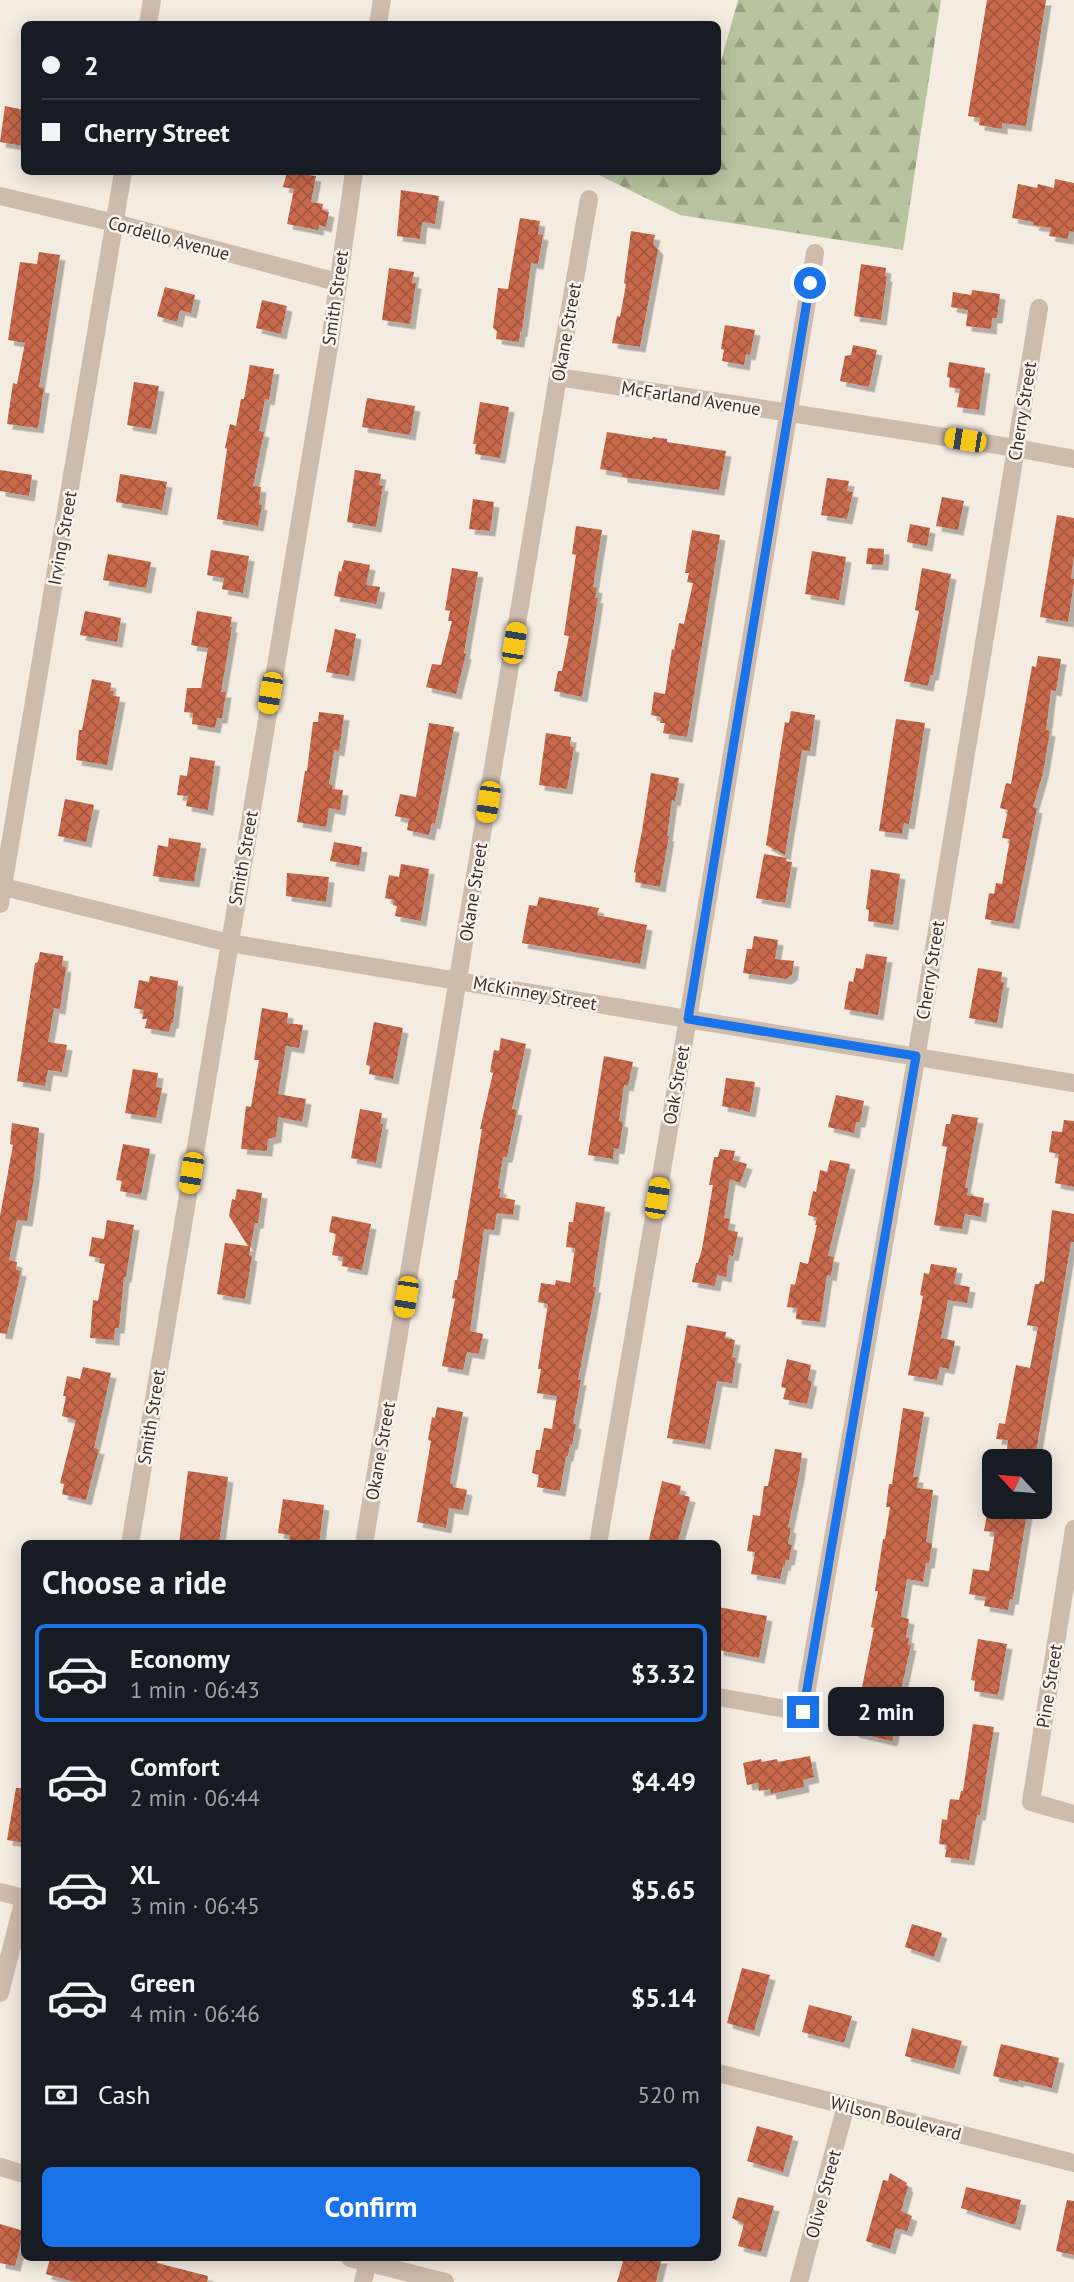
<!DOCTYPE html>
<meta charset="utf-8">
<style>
:root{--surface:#171b24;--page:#242831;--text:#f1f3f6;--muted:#9ea1a6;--line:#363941;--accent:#1a73e8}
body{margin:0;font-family:"PT Sans",sans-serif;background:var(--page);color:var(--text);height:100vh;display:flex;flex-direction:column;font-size:26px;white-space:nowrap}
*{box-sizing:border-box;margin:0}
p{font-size:23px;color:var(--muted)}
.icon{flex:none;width:38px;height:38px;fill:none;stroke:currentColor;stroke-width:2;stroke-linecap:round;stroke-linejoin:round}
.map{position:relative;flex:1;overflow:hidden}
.sheet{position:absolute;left:21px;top:1540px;width:700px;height:721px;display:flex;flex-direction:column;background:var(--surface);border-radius:10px;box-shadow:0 4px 18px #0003}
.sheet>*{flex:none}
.hud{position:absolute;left:21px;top:21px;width:700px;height:154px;border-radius:10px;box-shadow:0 4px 18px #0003;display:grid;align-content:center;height:154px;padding:0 21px;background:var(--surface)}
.needle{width:46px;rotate:296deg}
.controls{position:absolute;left:982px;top:1449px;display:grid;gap:14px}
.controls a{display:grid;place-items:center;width:70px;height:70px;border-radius:10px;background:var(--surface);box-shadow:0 4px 18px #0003;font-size:35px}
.end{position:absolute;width:32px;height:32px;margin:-16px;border:9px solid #1a73e8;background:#fff;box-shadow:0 0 0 4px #fff}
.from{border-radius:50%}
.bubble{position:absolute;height:49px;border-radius:10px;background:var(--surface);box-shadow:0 4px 18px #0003;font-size:23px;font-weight:700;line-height:49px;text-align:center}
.car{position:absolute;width:21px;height:42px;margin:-21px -10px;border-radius:9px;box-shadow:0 0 5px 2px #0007;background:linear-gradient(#f5c518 24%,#345 0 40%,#f5c518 0 76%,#345 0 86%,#f5c518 0)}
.hud b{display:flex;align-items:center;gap:24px;height:66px;font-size:26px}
.hud b+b{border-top:2px solid var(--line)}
.hud i{width:18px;height:18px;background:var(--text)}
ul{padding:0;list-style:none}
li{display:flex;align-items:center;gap:21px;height:98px;margin:0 14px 10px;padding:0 7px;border:4px solid transparent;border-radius:10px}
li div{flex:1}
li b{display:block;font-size:26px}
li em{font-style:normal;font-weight:700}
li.active{border-color:var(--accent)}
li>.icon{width:63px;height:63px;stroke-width:1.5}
h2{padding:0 21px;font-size:32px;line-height:84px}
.pay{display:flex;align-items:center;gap:18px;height:77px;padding:0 21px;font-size:26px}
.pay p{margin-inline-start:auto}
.action{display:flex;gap:14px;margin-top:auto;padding:14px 21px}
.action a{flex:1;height:80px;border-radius:10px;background:var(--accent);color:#fff;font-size:28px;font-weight:700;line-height:80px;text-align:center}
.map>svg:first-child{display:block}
.forest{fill:url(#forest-firs)}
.building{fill:url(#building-cross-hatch);filter:url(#shadow)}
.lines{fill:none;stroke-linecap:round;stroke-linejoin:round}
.minor{stroke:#cdbbac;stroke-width:18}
.route{stroke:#1a73e8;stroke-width:9}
.labels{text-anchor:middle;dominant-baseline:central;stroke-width:5;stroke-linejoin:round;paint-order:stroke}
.street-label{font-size:18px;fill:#3b302b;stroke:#fbf5ee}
</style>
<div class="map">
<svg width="1074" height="2282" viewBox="0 0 1074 2282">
<defs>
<pattern id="forest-firs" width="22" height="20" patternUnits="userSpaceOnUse" patternTransform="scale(1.75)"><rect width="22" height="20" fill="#b8c4a0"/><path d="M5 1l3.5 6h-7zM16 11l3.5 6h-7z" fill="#97a083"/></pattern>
<pattern id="building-cross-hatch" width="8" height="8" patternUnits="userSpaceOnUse" patternTransform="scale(1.75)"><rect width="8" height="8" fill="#c8694b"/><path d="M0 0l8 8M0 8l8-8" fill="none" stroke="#a4573f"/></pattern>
<filter id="shadow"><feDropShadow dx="5.5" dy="5.5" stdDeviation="0" flood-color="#0004"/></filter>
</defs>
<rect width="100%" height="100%" fill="#f4ebe1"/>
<path class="forest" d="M738,0H941L903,250L680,215L597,174L604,172H718V72Z"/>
<path class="building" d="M987,0H1046L1026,126L1002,123V129L979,125L980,118L968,116Z
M5,106L24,110V146L0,142Z
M287,172L316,176L311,202L323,204L322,210L329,212L326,227L319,225L318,230L287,224L294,189L283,187Z
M1055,179L1074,183V232L1069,231L1068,239L1049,236L1051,228L1033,225L1034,222L1012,218L1018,184L1037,188L1038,184L1054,188Z
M401,190L439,196L435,224L422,222L420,239L397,236Z
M520,218L540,221L538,234L543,235L538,264L531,263L522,331L520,332L519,342L496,339L497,331L493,328L498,288L508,289Z
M631,231L655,235L653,243L658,250L640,347L612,343L617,316L620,317L626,284L624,283Z
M39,252L60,255L39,387L44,388L38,428L7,424L13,383L17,384L25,343L8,340L20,262L37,264Z
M861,264L886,268L885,276L887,277L881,320L854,316Z
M389,268L414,272L412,283H416L410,324L382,320Z
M165,287L195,295L191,313L180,310L177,322L157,316Z
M972,290L1000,294L997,318H992L991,329L966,326L968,310L951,307L953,292L971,295Z
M262,300L287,306L281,334L256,328Z
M725,325L755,330L750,355L746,354L744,365L722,361L724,350L721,349Z
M853,345L877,350L869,387L840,381L845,356L851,355Z
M949,362L985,368L979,410L957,407L960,389L949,387L950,378L947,377Z
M250,365L274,369L269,400L265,399L259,431L264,432L253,486L261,487L259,504L262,505L258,526L217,519L227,449L225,448L230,424L236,426L241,399H244Z
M134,382L159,386L151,429L127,425Z
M367,398L415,406L410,435L362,427Z
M480,402L509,407L500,458L475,454L476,444H473Z
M607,432L652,439L653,437L667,439V442L726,451L719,490L622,477V473L600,469Z
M0,470L32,475L29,496L0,491Z
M355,470L381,474L379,485L383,486L376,527L347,522Z
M120,474L167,482L162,510L116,502Z
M827,478L849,481L847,491L853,492L847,519L821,515Z
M942,497L964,501L958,530L936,526Z
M473,499L494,502L490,531L469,529Z
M1057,515L1074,518V555L1071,578L1074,579V582L1068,622L1040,617Z
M910,524L930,528L927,546L907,542Z
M576,526L602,530L593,587L597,588L595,598H598L582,697L554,691L558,671H562L569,636L564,635L576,555L572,554Z
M692,530L720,535L687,737L663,733L665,723H660L661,717L651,715L654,692L665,694L672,649L674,650L679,623L684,624L693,583L687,582L689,573H685Z
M868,548L884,549L883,565L866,564Z
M211,550L249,556L243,593L222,589L224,578L207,575Z
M812,551L846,557L839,600L805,594Z
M108,554L151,562L146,588L103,580Z
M344,560L370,565L366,585L380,587L376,604L334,596L339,571L341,572Z
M452,568L478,572L464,653L466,654L456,694L426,687L432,664L441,665L452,621H448L450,611L445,610Z
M922,568L951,574L933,675H930L928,686L904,681L919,611L915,610Z
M85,611L121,618L117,642L80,635Z
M197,611L232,617L230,627H232L221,692H226L222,718H217L215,728L192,724L193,713L184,712L187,688H201L208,648L191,645Z
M335,629L356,634L349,676L326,672Z
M1038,656L1061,659L1056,691L1051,690L1046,730L1050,731L1043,773L1033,807L1037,808L1014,924L985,919L989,893L994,894L996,883L1002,884L1010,839L1002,838L1008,810L1000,808L1006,783L1011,784L1032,666L1036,667Z
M92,679L111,683L110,691H114L113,696L120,697L107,765L76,760L79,730H82Z
M791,711L815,715L810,751L802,750L785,855L766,845L785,722L789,723Z
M319,712L344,715L339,751L334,750L329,784L333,785L332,789L343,790L340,810L329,808L326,827L297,822L305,771H307L313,722H318Z
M896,719L925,723L909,824L904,823L902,834L879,831Z
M429,723L454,727L435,824L432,823L429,835L407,830L409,819L395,816L400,794L416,797Z
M546,733L571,737L570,746L574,747L567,789L539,785Z
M190,757L215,761L208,810L186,806L188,796L177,795L180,775L187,776Z
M651,773L679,778L675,801L672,800L667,836H669L660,887L635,882L636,873L634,872L642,831Z
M65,799L94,805L86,842L58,836Z
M169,838L201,843L194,882L153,876L158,845L168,847Z
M334,842L362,847L359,866L330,861Z
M764,854L787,858L786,861L792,862L785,903L756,898Z
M401,864L429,869L421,921L395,916L397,906L393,905L394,900L385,898L389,875L399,877Z
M871,869L900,874L893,925L868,921L869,910L866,909Z
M287,873L329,877L326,902L286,896Z
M539,897L599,908L597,915L647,925L640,964L522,943L529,905L537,906Z
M754,936L778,940L775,959L794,961L792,975L786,979L743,973L747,949H752Z
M40,952L63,956L62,966L66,967L60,1009L54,1008L48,1042L67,1045L62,1072L48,1070L45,1086L17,1081L35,963L38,962Z
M866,954L887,957L878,1015L844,1009L849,981L853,982L856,968L863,969Z
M978,968L1002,972L1001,982H1004L997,1023L969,1018Z
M150,976L178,981L173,1023H171L169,1032L145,1028L147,1019H142L144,1010L134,1008L139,980L149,982Z
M262,1008L288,1013L287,1023L303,1025L299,1048L286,1046L278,1094L306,1099L302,1122L278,1117L276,1137L268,1139L267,1151L241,1149L246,1106L251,1107L259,1060H254Z
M374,1022L403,1028L393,1079L369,1074L370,1066L366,1065Z
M501,1038L526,1044L512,1109L517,1110L507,1157H503L498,1188L501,1189L499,1197L515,1200L513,1215L497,1213L494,1230L484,1229L470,1331L483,1334L479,1354L467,1352L463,1370L442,1366L455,1299L452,1298L455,1280H457L482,1129H480L493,1073L490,1072L494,1050L499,1051Z
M604,1056L633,1062L628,1086L624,1085L619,1121L623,1122L619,1149L614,1148L613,1159L588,1155Z
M133,1069L158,1073L156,1087L162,1088L156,1118L125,1113Z
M726,1078L755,1082L750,1112L722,1106Z
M836,1095L864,1101L860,1122H856L854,1133L828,1127Z
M360,1109L382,1113L380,1124H383L376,1163L351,1158Z
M952,1114L978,1118L965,1188H968L967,1195L984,1198L981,1217L965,1214L962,1229L934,1225L947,1147L942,1146L946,1124H950Z
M1064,1120L1074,1121V1187L1055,1183L1059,1154L1049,1152L1052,1131L1062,1132Z
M12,1123L39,1128L34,1177L27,1221L17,1220L9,1260L17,1262L16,1270L21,1271L7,1334L0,1333V1216L13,1145L10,1144Z
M123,1144L150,1149L141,1195L120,1191L122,1181L116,1180Z
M720,1149L735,1151L733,1160L747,1164L740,1183L730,1179L724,1218L730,1219L728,1230L738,1232L733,1256L729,1255L726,1277L717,1275L715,1286L692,1282L696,1263H698L702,1249L713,1185H709L714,1157H718Z
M830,1160L850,1164L828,1256L834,1257L831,1276L827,1275L820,1322L796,1319L797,1308L787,1307L791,1284L795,1285L800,1262L808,1264L817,1225H815L817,1218L808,1215L813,1191L816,1192L820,1170L827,1172Z
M237,1189L262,1193L258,1223H255L249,1255L252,1256L245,1299L217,1294L225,1243L248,1246L229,1216L232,1199L235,1200Z
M576,1202L605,1207L593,1287H596L578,1380H581L573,1423L576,1424L572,1445L570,1444L568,1456H566L560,1491L537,1487L539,1475L532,1473L536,1450H540L544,1428L552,1429L557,1396L537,1393L541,1369H538L548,1304L538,1302L541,1283L555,1285L556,1280L570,1283L575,1248L566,1247L569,1222H573Z
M1052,1210L1074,1214V1242H1071L1036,1452H1033L1032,1461H1024L1006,1458L1008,1440L996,1439L999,1423L1005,1424L1016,1365L1030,1368L1038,1327L1027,1325L1035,1284H1039L1040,1281L1044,1282Z
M332,1216L371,1224L362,1270L342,1266L343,1257L332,1255L336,1234L329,1232Z
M107,1220L134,1225L126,1277H124L119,1328H115L114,1340L90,1338L93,1300L98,1301L105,1264L99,1263L100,1258L89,1256L92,1237L104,1239Z
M931,1264L957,1268L954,1284L970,1287L967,1303L948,1300L941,1338L955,1341L949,1369L940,1367L937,1380L908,1375L923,1296L920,1295L924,1273L929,1274Z
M687,1325L726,1332L725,1338L735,1340L732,1357L736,1358L732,1383L717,1381L705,1444L667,1438Z
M787,1359L811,1365L808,1380L812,1381L807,1404L783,1399L786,1388L781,1387Z
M83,1367L111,1373L94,1448L99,1449L86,1500L62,1494L64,1484L60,1483L76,1420L62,1416L66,1396H63L67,1376L80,1379Z
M437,1407L463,1412L450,1483L453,1484V1487L467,1490L463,1510L449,1508L446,1528L417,1522L431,1441L428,1440L432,1417L435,1418Z
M903,1408L924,1412L913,1477H918L917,1488L933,1490L926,1542L932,1543L929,1563H926L923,1582L907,1579L901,1617L909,1619L906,1637L909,1638L908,1645H911L901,1690H904L892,1741L853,1732L874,1628L871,1627L878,1591H875L883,1539H885L890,1507H886L889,1484H892Z
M775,1449L802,1453L799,1475L788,1527L791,1528L788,1544L792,1545L789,1560H786L785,1566L783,1565L780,1579L751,1574L755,1552L747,1551L753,1515L760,1516L764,1486H768Z
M188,1471L228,1477L219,1544H179Z
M662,1481L681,1486L679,1494L690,1497L677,1544H648Z
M283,1499L324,1505L319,1544H292L289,1542L290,1535L278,1533Z
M998,1507H1028L1013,1599H1010L1008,1610L984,1606L986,1597L969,1594L973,1569L989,1571L994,1538V1532L984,1531L987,1514L997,1515Z
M718,1607L767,1616L759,1658L718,1650Z
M978,1639L1007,1644L998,1695L974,1691L975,1681L971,1680Z
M973,1724L994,1727L980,1815H977L969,1860L945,1857L947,1845L939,1844L942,1819L947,1820L950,1799L959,1800L961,1791H963Z
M810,1756L814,1777L803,1780L804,1787L771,1794L770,1789L759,1791L758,1783L747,1785L743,1763L761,1759L762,1762L777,1759L778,1762Z
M16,1788H24V1843L7,1840Z
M912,1924L942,1933L934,1957L905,1947Z
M742,1968L770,1975L754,2031L727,2023Z
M809,2005L852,2016L844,2043L802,2032Z
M912,2028L962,2041L954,2069L905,2056Z
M1001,2044L1059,2058L1052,2088L1019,2080L1018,2082L993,2076Z
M757,2126L793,2136L783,2172L747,2161Z
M890,2173L907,2183L906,2185L908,2187L901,2211L912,2216L907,2231L896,2228L890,2249L866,2241L883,2180L888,2181Z
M966,2187L1021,2200L1015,2225L961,2208Z
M738,2197L774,2206L761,2252L738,2246L744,2224L732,2218Z
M1067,2200L1074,2201V2255L1056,2251Z
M0,2224L24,2231L15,2266L0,2263Z
M50,2258H158L157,2263L208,2276L207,2282H75L46,2274Z
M624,2258H662L656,2282H617Z"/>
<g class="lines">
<path class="minor" d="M148,24L152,0
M378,24L382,0
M0,196L115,223L337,282
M558,377L1016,448L1074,459
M0,886L229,943L1074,1083
M0,904L123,172
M1074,1529L1031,1802L1074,1814
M130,1544L330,341L354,172
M364,1544L558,377L589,199
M598,1544L691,1001L815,253
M718,1697L803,1712L913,1077L1039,308
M0,1892L24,1898
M0,1993L24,1899
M718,2073L1074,2163
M0,2167L24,2174
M350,2258L445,2282
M363,2282L369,2258
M799,2282L846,2105"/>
</g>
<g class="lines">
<path class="route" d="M803,1712L916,1056L688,1019L810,283"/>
</g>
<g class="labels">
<g class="street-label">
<text transform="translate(169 238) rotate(15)">Cordello Avenue</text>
<text transform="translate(335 298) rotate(-82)">Smith Street</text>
<text transform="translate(566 332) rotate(-80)">Okane Street</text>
<text transform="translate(691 398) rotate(9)">McFarland Avenue</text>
<text transform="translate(1022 411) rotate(-81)">Cherry Street</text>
<text transform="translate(62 538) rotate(-80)">Irving Street</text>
<text transform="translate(243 858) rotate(-80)">Smith Street</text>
<text transform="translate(473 892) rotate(-81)">Okane Street</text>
<text transform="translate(930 970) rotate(-81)">Cherry Street</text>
<text transform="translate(535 993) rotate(10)">McKinney Street</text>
<text transform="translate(676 1085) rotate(-80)">Oak Street</text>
<text transform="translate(151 1417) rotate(-81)">Smith Street</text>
<text transform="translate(380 1451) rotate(-80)">Okane Street</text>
<text transform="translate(1049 1686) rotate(-81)">Pine Street</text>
<text transform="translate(896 2118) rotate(14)">Wilson Boulevard</text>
<text transform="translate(823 2194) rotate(-75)">Olive Street</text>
</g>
</g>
</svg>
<div class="controls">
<a><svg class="needle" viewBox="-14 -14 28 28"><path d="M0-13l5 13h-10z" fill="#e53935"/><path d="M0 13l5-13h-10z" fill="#9ea1a6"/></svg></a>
</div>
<i class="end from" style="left:810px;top:283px"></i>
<i class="end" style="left:803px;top:1712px"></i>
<div class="bubble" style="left:828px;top:1687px;width:116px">2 min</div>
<i class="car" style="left:965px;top:440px;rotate:279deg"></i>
<i class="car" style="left:514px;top:643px;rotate:9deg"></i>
<i class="car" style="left:270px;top:693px;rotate:190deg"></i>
<i class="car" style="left:488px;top:802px;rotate:189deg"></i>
<i class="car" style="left:191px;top:1173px;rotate:189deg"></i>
<i class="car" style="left:657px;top:1198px;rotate:10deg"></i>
<i class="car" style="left:406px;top:1297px;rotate:189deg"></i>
<div class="hud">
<b><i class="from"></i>2</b>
<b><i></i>Cherry Street</b>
</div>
<section class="sheet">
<h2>Choose a ride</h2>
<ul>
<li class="active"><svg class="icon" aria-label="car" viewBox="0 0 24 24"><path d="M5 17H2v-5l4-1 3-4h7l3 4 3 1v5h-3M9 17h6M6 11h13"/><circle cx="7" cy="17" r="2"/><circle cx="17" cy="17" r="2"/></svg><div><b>Economy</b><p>1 min · 06:43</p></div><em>$3.32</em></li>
<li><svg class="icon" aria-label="car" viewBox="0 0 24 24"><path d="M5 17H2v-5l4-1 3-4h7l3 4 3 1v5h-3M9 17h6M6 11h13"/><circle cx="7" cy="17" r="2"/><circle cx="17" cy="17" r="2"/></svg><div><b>Comfort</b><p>2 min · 06:44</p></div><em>$4.49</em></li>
<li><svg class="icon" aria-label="car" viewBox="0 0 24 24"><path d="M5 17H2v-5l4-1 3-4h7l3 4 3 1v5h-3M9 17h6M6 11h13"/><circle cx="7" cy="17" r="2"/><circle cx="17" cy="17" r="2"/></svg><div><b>XL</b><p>3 min · 06:45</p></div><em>$5.65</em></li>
<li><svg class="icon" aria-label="car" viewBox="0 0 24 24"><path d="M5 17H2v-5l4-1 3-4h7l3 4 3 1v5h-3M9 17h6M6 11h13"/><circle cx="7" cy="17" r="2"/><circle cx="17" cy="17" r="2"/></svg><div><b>Green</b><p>4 min · 06:46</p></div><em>$5.14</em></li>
</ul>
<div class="pay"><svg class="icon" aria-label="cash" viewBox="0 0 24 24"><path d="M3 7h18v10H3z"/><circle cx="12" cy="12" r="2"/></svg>Cash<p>520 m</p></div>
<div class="action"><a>Confirm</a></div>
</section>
</div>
